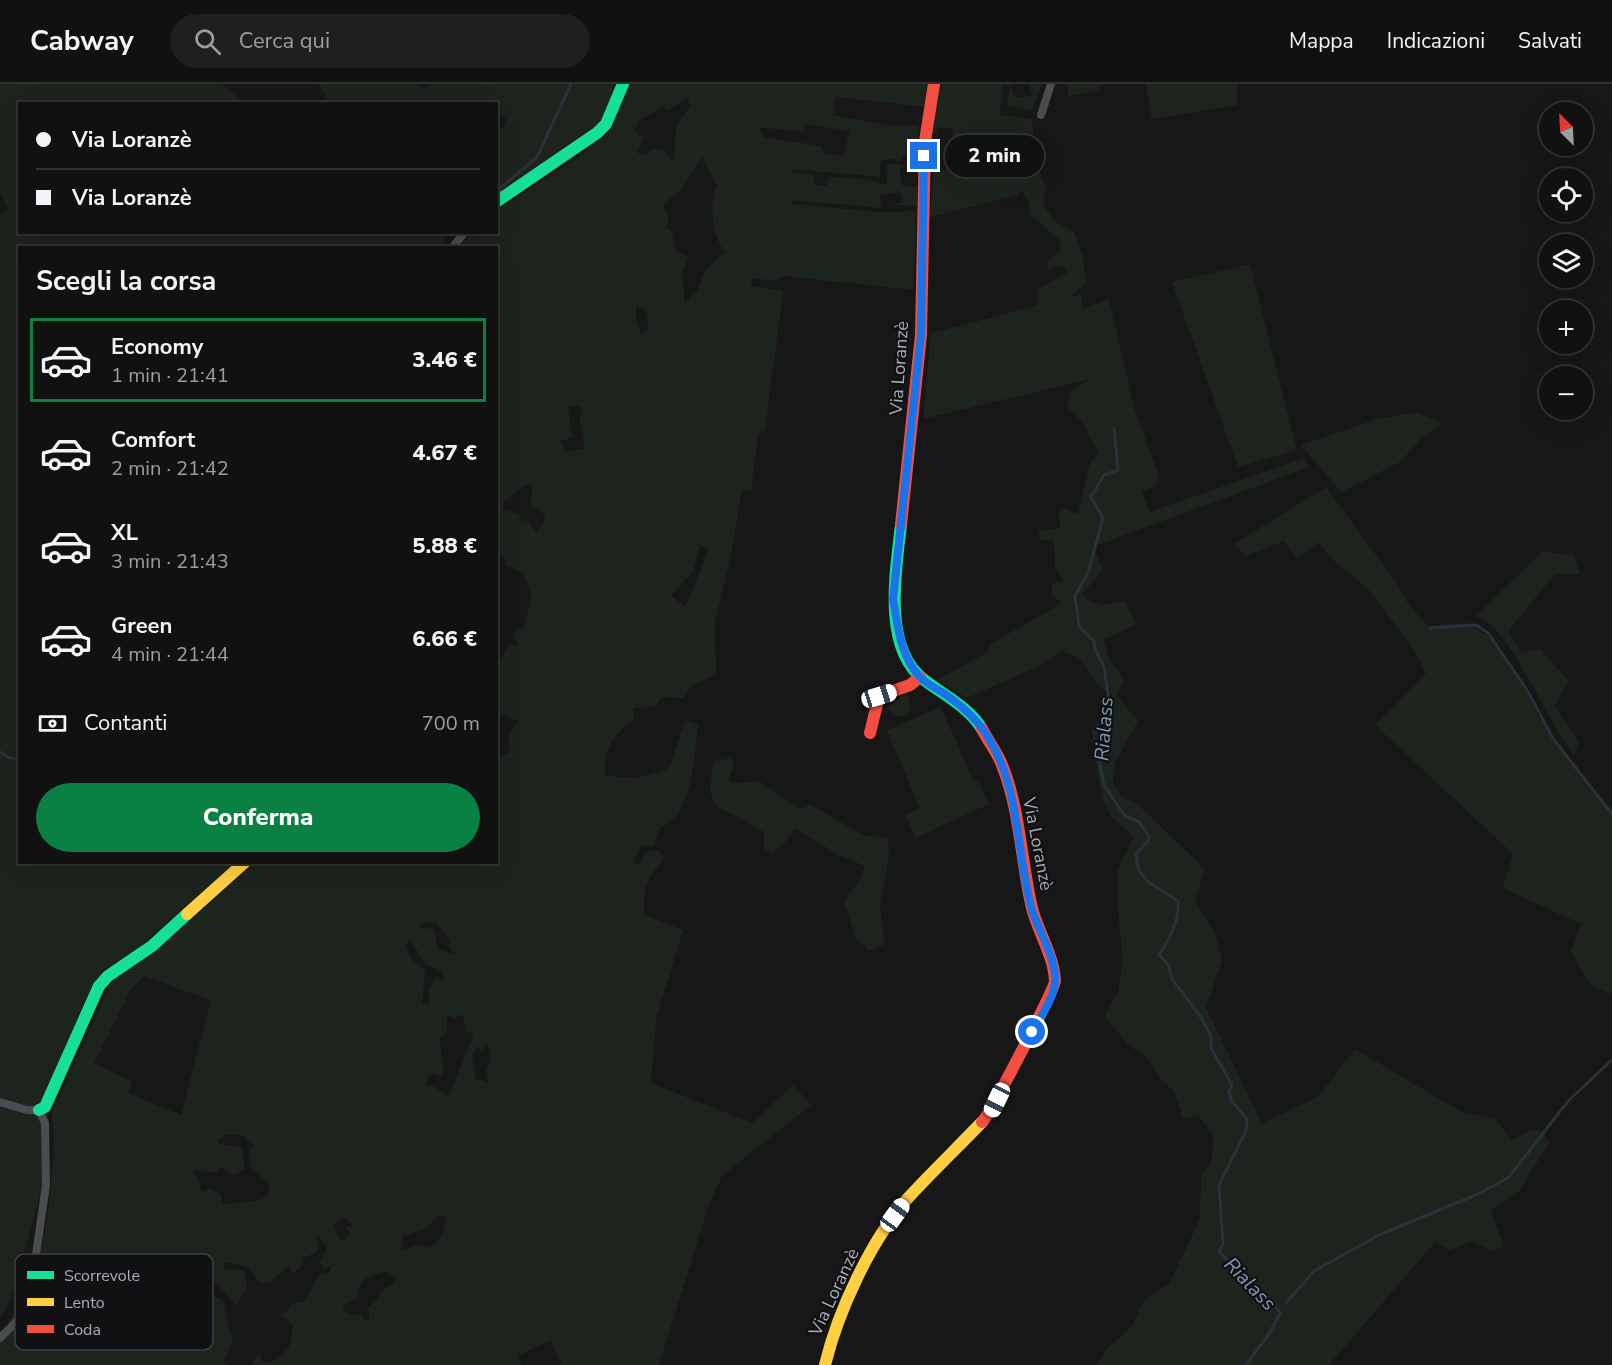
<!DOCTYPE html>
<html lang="it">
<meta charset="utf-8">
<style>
:root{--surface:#111;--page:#1e1f1f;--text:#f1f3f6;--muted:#9c9d9f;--line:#303131;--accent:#0b8043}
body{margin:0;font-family:"Nunito Sans",sans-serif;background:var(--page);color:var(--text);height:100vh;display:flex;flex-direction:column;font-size:22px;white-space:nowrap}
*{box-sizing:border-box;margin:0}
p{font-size:20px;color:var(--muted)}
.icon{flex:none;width:33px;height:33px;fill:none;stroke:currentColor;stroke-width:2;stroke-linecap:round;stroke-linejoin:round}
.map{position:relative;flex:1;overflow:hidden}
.drawer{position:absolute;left:18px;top:162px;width:480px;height:618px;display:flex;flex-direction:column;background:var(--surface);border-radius:0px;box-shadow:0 6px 24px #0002,0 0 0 2px var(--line)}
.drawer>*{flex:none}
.hud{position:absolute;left:18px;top:18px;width:480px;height:132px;border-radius:0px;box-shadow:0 6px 24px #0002,0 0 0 2px var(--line);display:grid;align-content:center;height:132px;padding:0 18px;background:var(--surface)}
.needle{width:39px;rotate:336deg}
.controls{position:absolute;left:1539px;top:18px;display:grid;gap:12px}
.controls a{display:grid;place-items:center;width:54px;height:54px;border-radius:50%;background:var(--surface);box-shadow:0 6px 24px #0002,0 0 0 2px var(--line);font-size:30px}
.end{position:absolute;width:27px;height:27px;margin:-14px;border:8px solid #1a73e8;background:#fff;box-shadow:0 0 0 3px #fff}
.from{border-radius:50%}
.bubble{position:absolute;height:42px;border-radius:21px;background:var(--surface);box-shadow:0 6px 24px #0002,0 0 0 2px var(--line);font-size:20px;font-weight:800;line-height:42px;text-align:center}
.car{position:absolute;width:18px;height:36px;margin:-18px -9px;border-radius:8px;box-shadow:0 0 4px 2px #0007;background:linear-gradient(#fff 24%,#345 0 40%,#fff 0 76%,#345 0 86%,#fff 0)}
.hud b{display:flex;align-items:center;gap:21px;height:57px;font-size:22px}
.hud b+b{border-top:2px solid var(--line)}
.hud i{width:15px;height:15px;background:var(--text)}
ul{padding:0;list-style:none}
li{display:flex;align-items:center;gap:18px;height:84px;margin:0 12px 9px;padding:0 6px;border:3px solid transparent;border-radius:0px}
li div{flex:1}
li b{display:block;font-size:22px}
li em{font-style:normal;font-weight:800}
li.active{border-color:var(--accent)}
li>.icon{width:54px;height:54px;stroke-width:1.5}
h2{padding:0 18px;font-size:27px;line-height:72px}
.pay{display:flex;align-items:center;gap:15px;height:66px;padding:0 18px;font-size:22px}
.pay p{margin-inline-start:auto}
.primary-button{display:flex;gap:12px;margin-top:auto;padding:12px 18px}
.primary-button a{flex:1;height:69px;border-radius:36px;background:var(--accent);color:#fff;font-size:24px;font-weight:800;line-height:69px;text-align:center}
header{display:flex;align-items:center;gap:36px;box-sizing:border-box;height:84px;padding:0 30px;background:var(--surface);border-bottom:2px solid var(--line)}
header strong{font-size:28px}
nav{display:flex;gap:33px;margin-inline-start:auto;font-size:21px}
.search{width:420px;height:54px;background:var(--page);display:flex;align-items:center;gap:15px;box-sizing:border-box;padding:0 21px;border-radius:33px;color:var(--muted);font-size:22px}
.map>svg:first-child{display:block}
.green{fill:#1d241e;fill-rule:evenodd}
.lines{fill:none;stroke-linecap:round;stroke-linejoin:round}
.stream{stroke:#2a3239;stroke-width:3}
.street{stroke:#4b4c50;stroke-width:8}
.fast{stroke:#16e098;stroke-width:12}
.slow{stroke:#ffcf43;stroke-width:12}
.jam{stroke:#f24e42;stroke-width:12}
.route{stroke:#1a73e8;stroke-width:8}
.labels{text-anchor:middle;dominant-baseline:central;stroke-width:4.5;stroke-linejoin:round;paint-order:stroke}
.street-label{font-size:18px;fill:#a8adb8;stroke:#111113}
.water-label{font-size:20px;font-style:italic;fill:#7f9bb3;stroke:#111113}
.key{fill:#111113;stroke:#3e4045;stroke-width:1.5}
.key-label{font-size:16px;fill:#a8adb8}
</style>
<header>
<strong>Cabway</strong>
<div class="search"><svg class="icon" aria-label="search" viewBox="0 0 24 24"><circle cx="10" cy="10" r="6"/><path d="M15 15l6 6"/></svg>Cerca qui</div>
<nav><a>Mappa</a><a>Indicazioni</a><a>Salvati</a></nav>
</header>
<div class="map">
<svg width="1612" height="1281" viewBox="0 0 1612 1281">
<rect width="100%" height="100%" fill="#171717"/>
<path class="green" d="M0,0H221L245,19L20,20V148H445L444,164H20V778L235,779L135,867L106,884L94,899L41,1018L42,1103L13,1209L0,1235V131L8,126L0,107Z
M318,0H417L425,5L430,0H618L606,31L588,51L497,116V40L503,44L506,36L500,25H497L496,20L330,19Z
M627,0H929L926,23L836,13L833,31L886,41H919L917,66L904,70L899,78L894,75L881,76L880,93L791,85L792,89L814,90V101L827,102L828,93L867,95L887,101V80L906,81L900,86L901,101L917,103V122L894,121L903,118L901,108L880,111L881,124L794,116L791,120L881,128L916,127L913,206L783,192L776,196L751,195V202L783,207L765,346L758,350L751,406H742L731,472L715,538L716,590L691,602L684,614L661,613L656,623L633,624L634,635C613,650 603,666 605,692L638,694L665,686L671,680L685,636L698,641C694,670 693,734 660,743L654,762L642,761L634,774L635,780L641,779C642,770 649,766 657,766L664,773C649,794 640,804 645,831L683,846L656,935L651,999L752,1039L793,1001L811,1021L722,1092L709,1120L659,1281H561L551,1256L518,1272L521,1281H252L258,1268L263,1278L269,1279C278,1276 289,1267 291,1257C293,1251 290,1248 294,1242L280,1230L286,1228L293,1219L303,1218L321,1189L330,1188L332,1181L324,1185L320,1179L327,1162L316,1151L319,1162L317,1168L302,1175L303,1181L292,1190L289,1181L271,1198L260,1199L249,1183L223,1178L225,1185L244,1186L247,1203L236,1221L214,1197L209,1201L198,1198L194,1199L204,1209L223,1216C227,1230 226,1241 233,1255L224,1277L229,1281H0V1256L39,1177L49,1120L54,1062L52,1028L112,897L142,877L253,779L496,778L497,676L510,668L508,654L518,637L502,630L497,638V605L501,598C491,586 503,571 510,560L518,562L514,552L516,547L523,545L532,514L524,490L506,481L504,473L497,466L496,164L460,163L472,149L496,148L497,126L584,70L611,37ZM688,14L690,23C686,28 681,34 678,39C672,52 679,64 672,78L665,67L653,64L645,71L637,69L645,53L638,51L635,45L639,36L664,23L666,27ZM805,40L850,47L843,72L825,70L821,62L763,53L758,43L803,48ZM702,73L717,101C709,121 711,150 725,168L704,187L698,206L685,220L682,190L688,173L676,167L673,149L666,144L669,137L663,120L681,106ZM636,222L646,225L649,244L641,250L636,237ZM568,322H582L580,337L585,364L566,368L560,357L572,354ZM532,400L531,422L545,431L544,438L536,448L528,437L519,436L520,430L503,425L504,418C515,411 518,401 532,400ZM700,461L709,465L685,523L671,511L692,489ZM420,839H437L450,856L449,861L454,870L437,865L435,845L421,844ZM410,855L426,881L442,887L445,894L442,897L435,893L428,909L430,919L422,920L425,886L411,875L406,862ZM143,892L211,916L181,1031L128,1009L133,998L94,979L130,907ZM462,930L466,948L474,949L449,1012L431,1001L426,1003L428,991L436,990L440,993L444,986L439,954L447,950V931L455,934ZM488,960L491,975L486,985L489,999L476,995L472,973L477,961L481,967ZM227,1050L243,1051L253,1062L248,1070L252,1085L269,1100L268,1112C255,1119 239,1118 223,1120L220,1109L210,1105L201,1108L200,1099L193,1087L217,1088L221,1083L233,1091L245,1085L242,1063L219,1060L218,1056ZM438,1132L445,1133C445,1147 441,1157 429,1164L421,1160L401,1167L403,1152L424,1146ZM345,1134L353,1143L345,1142L350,1149L345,1156H339L334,1141L338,1136ZM388,1187L391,1191L397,1193L394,1199L380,1208L379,1215L368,1223L370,1237L364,1236L362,1230C352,1233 347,1231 342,1222L358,1214C355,1195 373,1190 388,1187Z
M938,0H1003L1000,31L1032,35L1034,64L1017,61V76H1035L1046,104L1043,120L1054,137L1074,148L1083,172L1086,198L1071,213L1081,210L1083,225L1109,215L1134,323L1158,390L1156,402L1142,407L1150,428L1303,374L1309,383L1092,463L1103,484L1083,510L1087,516L1102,521L1125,517L1136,541L1104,555L1110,578L1119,586L1124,598L1116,611L1138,637L1115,679L1113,699L1123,714L1135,718L1205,785L1195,816L1216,852L1222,876L1206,924L1262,1039L1319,1012L1355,965L1460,1027L1495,1035L1512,1056L1532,1045L1543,1047L1549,1059L1519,1107L1491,1127L1504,1163L1492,1167L1472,1157L1450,1166L1435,1158L1329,1281H1097L1108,1264L1132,1242L1145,1214L1169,1200L1200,1135L1201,1092L1212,1077L1213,1051L1199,1032L1183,1035L1174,1007L1162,997L1147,973L1129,962L1105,932L1118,907L1123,878L1118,827V785L1134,753L1111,733L1102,714L1097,686L1092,647L1113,610C1093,605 1090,582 1076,573C1072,570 1066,569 1062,567L1042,581L967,614L937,596L988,568L990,560L1060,521L1061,517L1051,512L1053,499L1064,497L1055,482L1054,457L1040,456L1038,447L1060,444L1059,429L1063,424L1078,430L1089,382L1098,368L1081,336L1067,324L1071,307L1090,295L923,335L931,249L1037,222L1038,205L1067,189L1063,181L1048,185L1047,175L1061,168L1060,156C1048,149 1042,138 1030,131L1029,119L1022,106L1017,111L930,133L933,88L955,84L951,65L953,45L937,43V50L930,49Z
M1006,0H1011L1015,14L1032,12L1029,0H1042L1032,27L1007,22L1010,2Z
M1067,0H1100L1099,6L1069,12Z
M1146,0H1237V21L1152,35Z
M1250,180L1297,366L1238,383L1172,198Z
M1416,328L1442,339L1420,356L1400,378L1341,408L1301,361L1377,335Z
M1326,403L1398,501L1408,520L1428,542L1468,539L1489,553L1524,603L1539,633L1571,677L1612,726V909L1592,903L1571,868L1581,840L1503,804L1513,770L1375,641L1426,589L1413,564L1369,506L1333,476L1318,458L1297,475L1284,457L1246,472L1234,460Z
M1543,467L1574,472L1580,490H1555L1508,547L1522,568L1540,565L1569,597L1554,622L1579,658L1574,671C1548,640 1509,540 1476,532Z
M908,607L910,626L902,633L895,632L887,624Z
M941,623L974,698L978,697L989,720L916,754L905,731L920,724L887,647L883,648Z
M732,674L733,684L728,697L738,699L759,697L800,725L811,721L865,752L887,753L889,772L880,820L885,860L869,867L856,855L844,817L859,797L865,782L840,772L795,744L783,761L771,769L764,765V748C747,740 735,730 717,723L710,708L713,677Z"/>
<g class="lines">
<path class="stream" d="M496,108L537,73L571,0
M1114,344L1118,386L1104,391L1091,413L1103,434L1088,489L1075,512L1079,542L1094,557L1095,565L1104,583L1110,623L1107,646L1098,670L1104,701L1125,732L1139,738L1149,752L1148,757L1136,770L1138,785L1148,798L1178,817C1180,836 1169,855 1159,871L1168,880L1172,895L1200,932L1211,952V964L1232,1001L1229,1008L1231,1015
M1430,544L1476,541L1488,549L1527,606L1554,656L1612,730
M0,668L10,674L20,676
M1231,1016L1247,1035L1246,1047L1219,1101L1223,1160L1219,1168L1275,1221L1280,1229L1269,1250L1246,1281
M1286,1219L1314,1187L1381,1150L1476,1111L1508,1094L1569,1016L1612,976"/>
<path class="street" d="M1041,31L1051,0
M452,164L465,148
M0,1018L27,1026H39L45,1039L46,1101L32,1198L27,1219L20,1234L0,1254"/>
<path class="fast" d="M496,118L597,49L606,40L623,0
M901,441C896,485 882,563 923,595C942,610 969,623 982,645
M39,1026L45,1023L99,902L108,892L152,862L187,830"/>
<path class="slow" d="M187,830L245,778
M825,1281C838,1227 871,1156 908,1114C932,1088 958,1063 982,1038"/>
<path class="jam" d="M901,441L921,251L925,57L934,0
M982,645C988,657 997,668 1002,681C1020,725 1021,777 1032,824C1038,848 1054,872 1055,897C1055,905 990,1030 982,1038
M870,649L879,612L910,601L920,593"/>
</g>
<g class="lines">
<path class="route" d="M924,72L921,251L893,515C898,542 900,571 919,592C925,599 937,605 945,610C963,623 978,636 989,655C1021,706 1016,770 1032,826C1039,848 1057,875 1055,899C1053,916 1040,934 1032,948"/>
</g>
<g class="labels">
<g class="street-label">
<text transform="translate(899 284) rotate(-86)">Via Loranzè</text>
<text transform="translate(1038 760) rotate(79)">Via Loranzè</text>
<text transform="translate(834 1208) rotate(-65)">Via Loranzè</text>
</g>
<g class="water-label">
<text transform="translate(1104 645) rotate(-86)">Rialass</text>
<text transform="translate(1250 1200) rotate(46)">Rialass</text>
</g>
</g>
<rect x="15" y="1170" width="198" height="96" rx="9" class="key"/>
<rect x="27" y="1187" width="27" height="8" fill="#16e098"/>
<rect x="27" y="1214" width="27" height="8" fill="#ffcf43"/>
<rect x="27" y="1241" width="27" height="8" fill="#f24e42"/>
<g class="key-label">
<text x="64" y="1197">Scorrevole</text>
<text x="64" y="1224">Lento</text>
<text x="64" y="1251">Coda</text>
</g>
</svg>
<div class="controls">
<a><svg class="needle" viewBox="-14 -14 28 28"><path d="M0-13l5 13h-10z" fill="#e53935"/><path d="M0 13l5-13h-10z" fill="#9c9d9f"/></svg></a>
<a><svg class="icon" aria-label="locate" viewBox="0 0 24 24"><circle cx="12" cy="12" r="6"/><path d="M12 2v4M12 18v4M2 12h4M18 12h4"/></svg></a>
<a><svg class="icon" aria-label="layers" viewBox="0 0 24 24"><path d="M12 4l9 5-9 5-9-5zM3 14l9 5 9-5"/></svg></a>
<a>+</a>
<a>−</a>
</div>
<i class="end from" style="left:1032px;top:948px"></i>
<i class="end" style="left:924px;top:72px"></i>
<div class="bubble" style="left:945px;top:51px;width:99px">2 min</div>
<i class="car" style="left:879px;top:612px;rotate:73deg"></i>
<i class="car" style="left:997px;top:1016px;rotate:206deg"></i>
<i class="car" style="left:895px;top:1131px;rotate:36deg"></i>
<div class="hud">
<b><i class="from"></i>Via Loranzè</b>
<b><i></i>Via Loranzè</b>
</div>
<section class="drawer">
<h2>Scegli la corsa</h2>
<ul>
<li class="active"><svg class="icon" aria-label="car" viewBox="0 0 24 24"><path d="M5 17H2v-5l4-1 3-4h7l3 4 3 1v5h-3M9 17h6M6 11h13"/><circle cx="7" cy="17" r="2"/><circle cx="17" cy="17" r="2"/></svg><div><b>Economy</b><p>1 min · 21:41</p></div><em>3.46 €</em></li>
<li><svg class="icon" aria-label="car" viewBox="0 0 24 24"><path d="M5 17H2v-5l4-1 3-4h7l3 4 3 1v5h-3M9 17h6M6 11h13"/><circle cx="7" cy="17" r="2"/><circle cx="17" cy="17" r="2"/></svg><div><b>Comfort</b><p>2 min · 21:42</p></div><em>4.67 €</em></li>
<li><svg class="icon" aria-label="car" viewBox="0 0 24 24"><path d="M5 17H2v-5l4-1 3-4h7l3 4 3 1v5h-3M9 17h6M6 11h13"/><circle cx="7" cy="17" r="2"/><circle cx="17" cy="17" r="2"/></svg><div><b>XL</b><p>3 min · 21:43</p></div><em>5.88 €</em></li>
<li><svg class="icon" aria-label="car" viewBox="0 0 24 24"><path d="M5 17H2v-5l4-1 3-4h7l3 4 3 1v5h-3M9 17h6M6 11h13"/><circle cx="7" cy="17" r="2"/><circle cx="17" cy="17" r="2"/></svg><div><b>Green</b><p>4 min · 21:44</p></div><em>6.66 €</em></li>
</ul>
<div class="pay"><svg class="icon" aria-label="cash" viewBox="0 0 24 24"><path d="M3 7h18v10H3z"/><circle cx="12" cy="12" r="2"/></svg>Contanti<p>700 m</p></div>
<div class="primary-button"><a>Conferma</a></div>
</section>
</div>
